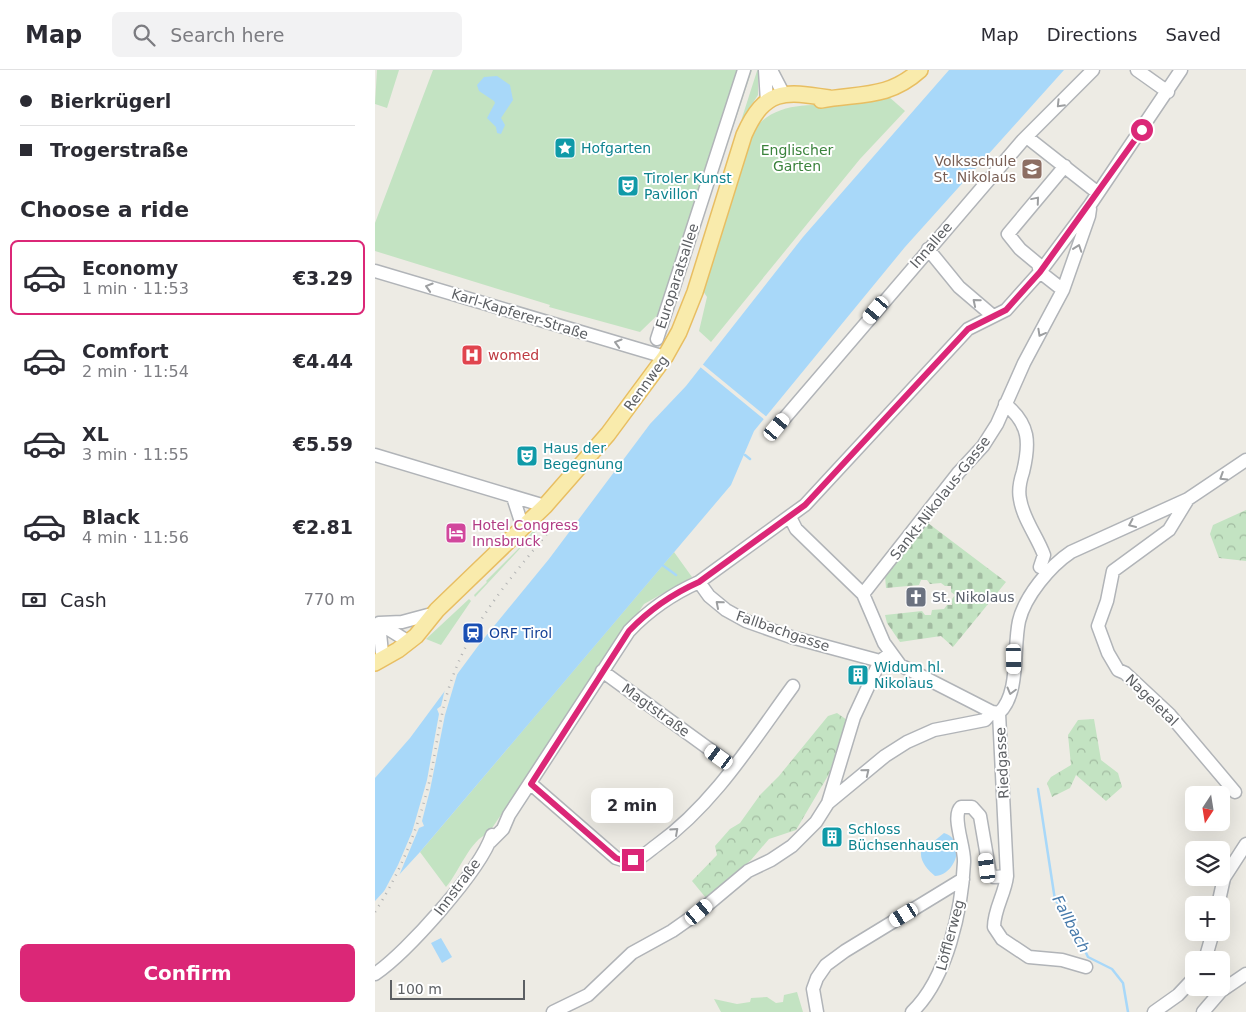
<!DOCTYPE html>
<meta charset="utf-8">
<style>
:root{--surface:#fff;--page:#f2f2f3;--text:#2b2b33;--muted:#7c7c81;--line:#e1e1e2;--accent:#db2777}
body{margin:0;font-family:"DejaVu Sans",sans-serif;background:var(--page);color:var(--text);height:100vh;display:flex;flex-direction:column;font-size:19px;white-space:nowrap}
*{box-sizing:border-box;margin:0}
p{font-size:16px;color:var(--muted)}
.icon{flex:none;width:28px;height:28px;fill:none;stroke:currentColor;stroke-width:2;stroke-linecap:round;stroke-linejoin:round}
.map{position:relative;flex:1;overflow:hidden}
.panel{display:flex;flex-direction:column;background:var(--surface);width:375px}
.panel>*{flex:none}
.top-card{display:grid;align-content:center;height:110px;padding:0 20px;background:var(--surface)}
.needle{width:32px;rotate:192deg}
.buttons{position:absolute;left:810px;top:716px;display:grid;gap:10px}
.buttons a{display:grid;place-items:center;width:45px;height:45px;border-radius:8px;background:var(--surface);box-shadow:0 5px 20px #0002;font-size:25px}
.scale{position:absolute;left:15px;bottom:12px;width:135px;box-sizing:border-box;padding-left:5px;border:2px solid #5c5f63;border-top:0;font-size:14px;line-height:18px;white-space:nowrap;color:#5c5f63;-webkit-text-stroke:4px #fff;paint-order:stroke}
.end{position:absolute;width:22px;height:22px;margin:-11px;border:6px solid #db2777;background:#fff;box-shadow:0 0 0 2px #fff}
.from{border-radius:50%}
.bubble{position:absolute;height:35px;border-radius:8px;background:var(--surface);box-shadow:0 5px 20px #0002;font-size:16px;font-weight:600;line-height:35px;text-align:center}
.car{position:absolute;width:15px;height:30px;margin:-15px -8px;border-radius:6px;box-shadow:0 0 4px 1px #0007;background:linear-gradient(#fff 24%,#345 0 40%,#fff 0 76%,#345 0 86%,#fff 0)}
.top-card b{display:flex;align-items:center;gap:18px;height:48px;font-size:19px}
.top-card b+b{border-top:1px solid var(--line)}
.top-card i{width:12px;height:12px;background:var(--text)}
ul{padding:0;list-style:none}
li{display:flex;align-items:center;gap:15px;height:75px;margin:0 10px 8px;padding:0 10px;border:2px solid transparent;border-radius:8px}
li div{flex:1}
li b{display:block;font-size:19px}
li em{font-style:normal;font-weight:600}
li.selected{border-color:var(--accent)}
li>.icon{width:45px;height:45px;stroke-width:1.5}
h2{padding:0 20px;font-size:22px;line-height:60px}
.pay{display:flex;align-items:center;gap:12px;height:55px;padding:0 20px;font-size:19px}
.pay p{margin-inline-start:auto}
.primary-button{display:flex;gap:10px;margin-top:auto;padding:10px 20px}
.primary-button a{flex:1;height:58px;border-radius:8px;background:var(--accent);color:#fff;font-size:20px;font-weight:600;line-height:58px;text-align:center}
header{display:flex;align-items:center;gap:30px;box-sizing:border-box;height:70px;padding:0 25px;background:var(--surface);border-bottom:1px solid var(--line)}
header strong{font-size:24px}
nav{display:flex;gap:28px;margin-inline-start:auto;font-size:18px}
.search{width:350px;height:45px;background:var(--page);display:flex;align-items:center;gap:12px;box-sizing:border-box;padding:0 18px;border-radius:8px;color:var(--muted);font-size:19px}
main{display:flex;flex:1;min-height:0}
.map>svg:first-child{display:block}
.green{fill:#c3e3c2}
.forest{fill:url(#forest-crowns)}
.cemetery{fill:url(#cemetery-stones)}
.water{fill:#a8d8f9}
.pier{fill:#edebe4}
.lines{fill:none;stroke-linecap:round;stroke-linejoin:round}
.stream{stroke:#a8d8f9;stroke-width:2.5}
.minor-casing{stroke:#b1b4b8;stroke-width:15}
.major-casing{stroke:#e8be62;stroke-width:18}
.minor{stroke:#fff;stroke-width:12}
.major{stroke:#f9ebac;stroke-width:15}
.rail{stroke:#b2b3b3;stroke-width:2.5;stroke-dasharray:1 6;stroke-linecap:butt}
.oneway{stroke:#9d9fa1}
.route{stroke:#db2777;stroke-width:6}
.labels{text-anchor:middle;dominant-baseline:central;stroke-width:4;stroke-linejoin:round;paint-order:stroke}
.culture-label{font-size:14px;fill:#0d838f;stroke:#fff;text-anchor:start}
.park-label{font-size:14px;fill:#3b833c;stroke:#fff}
.education-label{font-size:14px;fill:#785e54;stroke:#fff;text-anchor:end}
.street-label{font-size:14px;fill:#5c5f63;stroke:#fff}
.health-label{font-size:14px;fill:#be3a42;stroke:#fff;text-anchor:start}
.hotel-label{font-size:14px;fill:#b23c85;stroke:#fff;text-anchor:start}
.worship-label{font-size:14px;fill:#5b616d;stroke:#fff;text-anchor:start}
.transit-label{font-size:14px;fill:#164399;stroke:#fff;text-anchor:start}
.water-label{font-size:15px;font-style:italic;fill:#4679aa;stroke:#fff}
</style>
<header>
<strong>Map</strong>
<div class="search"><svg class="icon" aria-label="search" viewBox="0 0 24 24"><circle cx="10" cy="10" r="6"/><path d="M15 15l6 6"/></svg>Search here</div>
<nav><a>Map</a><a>Directions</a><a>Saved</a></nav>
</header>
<main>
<section class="panel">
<div class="top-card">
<b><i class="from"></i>Bierkrügerl</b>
<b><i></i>Trogerstraße</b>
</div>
<h2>Choose a ride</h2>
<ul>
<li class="selected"><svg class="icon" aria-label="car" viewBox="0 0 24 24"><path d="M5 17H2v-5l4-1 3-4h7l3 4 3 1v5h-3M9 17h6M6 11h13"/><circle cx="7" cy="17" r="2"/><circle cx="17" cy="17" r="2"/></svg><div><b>Economy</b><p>1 min · 11:53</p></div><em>€3.29</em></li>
<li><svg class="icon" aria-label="car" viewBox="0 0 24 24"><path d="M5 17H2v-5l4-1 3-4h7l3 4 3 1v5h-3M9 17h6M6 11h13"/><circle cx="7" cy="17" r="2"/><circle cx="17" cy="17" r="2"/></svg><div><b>Comfort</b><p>2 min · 11:54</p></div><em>€4.44</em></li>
<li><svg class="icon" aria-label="car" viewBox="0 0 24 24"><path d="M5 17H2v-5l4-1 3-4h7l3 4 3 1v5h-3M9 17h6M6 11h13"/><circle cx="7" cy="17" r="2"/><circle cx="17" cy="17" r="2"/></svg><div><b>XL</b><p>3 min · 11:55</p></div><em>€5.59</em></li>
<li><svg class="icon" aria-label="car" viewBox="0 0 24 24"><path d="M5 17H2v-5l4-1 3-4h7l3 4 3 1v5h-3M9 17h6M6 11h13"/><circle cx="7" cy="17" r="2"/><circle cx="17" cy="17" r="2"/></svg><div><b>Black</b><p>4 min · 11:56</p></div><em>€2.81</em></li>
</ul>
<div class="pay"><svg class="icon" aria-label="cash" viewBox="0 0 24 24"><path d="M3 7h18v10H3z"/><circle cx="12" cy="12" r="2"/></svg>Cash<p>770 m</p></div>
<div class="primary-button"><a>Confirm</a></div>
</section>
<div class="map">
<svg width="871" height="942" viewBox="0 0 871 942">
<defs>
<pattern id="forest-crowns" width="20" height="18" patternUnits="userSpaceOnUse" patternTransform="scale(1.25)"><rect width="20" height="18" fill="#c3e3c2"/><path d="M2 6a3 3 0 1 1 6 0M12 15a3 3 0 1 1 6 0" fill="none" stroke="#a2bba1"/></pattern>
<pattern id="cemetery-stones" width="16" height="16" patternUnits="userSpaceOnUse" patternTransform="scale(1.25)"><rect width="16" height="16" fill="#c3e3c2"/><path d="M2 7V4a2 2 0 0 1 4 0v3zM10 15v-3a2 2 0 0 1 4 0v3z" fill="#a2bba1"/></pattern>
</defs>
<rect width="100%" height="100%" fill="#edebe4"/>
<path class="green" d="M2,0H24L12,38L0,34Z
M58,0H377L302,226L265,262L174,237L175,235L0,181V153Z
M383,0V25L366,51L382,1Z
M513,26L530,41L485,89L336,272L324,261L332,227L328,221L380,58C404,30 438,36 471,34C485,33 499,30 513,26Z
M163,455L165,457L100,527L99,525L112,512L111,511L143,479Z
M299,482L317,507L269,534L113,764C96,768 83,804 71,817L45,782Z
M94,529L96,531L66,575L51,569Z
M422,922L428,942H346L339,929L362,934L375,932L376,928L392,927L401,933L408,932L409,925Z"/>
<path class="forest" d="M871,440V491L844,488L835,464L838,455Z
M462,643L472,650L454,704L421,760L394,769L376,790L331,828L317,811L342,785L340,776L355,759L365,753L385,725L404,706L453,646Z
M719,649L726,690L743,703L747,717L731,731L701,705L695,718L677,727L672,713L676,707L696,695L693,665L703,650Z"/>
<path class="cemetery" d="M549,450L631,512L578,577L566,566L525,572L512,553L510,545L547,541L550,545H556L557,540L569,539L572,535H577V529L580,525L576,522V516H570L566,513L555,514L552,510H546L544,515L511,518L510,506Z"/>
<path class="water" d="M574,0H689L530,177L379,361L356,415L45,782L0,831V708L35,668L106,572L174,489L275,354L311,316L428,167Z
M122,6L135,15L138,30L126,48L130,55L126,64L122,63L121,57L112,48L120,33L119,31L104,21L102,15L109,7Z
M569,763C592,770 581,805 560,806C553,800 545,792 546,782Z
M66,868L77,887L67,893L56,873Z"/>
<path class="pier" d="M326,293L393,348L391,351L324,296Z
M84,598L70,645L55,720L47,751L49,756L44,758L23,808L5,829L23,795L37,762L52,710L64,644L62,639L66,636L71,615Z"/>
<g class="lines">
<path class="stream" d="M370,385L375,389
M286,494L301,505
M663,719L680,830L694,847L713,887L737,899L748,913L753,942"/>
<g class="minor-casing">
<path id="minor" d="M390,0L392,32
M396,0L408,23
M762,0L793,22
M653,68L723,123
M553,179L584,217L618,246
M0,201L290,287
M688,220L665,202L663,194L645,179L633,164L690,96
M282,269L369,0
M630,334C655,354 655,373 648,402C645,411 643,420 645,429C648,449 662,466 669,485L665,497
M402,357L648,70L718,0
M0,385L170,436
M138,427L148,458
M813,429L794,460L738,501L732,531L723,556L733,583L743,600L750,603L795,645L860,722
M415,447L421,459L488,524L509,573L525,595L617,642L624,643
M324,512L334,526L351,540L371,551L416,567L505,591
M488,524L584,402L608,376L622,354L649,293L688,220L714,146L715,139
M4,553L27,552L53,545
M4,553L7,583
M5,554L34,572
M227,601L359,697
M156,714L241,788C247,790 253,792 260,790C267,788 275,780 282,775C339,734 377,672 418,616
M453,733L510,686L532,672L559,660L610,650L617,642
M115,772L128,759L134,745L254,561C275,539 297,524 324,512L430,435L593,259L631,240L665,202L715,135L806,0
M843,835L849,808L871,774
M830,890L838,862
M711,897L687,890L654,887L627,869L619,857C619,839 630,824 632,806L624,643C645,624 638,578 644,551C650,526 675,496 696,482L813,429L871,390
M0,904C32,882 105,801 117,765
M178,942L213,925L257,883L297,861L324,842L373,801L396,790L417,776L441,752L453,733L479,647L505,591L515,584
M442,942L438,919L442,908L451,895L470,881L588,809
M537,942C572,909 587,839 589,792C590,777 576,746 586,737H597L605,746L615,804L619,807L632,806
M779,942L803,925L819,908
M828,942L846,921L871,904"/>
</g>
<g class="major-casing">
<path id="major" d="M446,30C484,23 513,29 545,0
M0,593L23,580L41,566L62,540L170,436L233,364L290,287L304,262L320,222L369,65C390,18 409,21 454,28"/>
</g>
<use href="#minor" class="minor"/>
<use href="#major" class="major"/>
<path class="rail" d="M0,842C25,803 43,759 54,713C62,677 65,640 78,606C99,548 141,502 179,455"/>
</g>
<defs><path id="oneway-chevron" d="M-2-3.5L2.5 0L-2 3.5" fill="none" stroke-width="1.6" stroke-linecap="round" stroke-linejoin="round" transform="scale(1.25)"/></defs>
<g class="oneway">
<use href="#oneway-chevron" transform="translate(685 34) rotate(134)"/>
<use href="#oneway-chevron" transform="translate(661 130) rotate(-50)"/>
<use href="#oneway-chevron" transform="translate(703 178) rotate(-71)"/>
<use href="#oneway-chevron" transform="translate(54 217) rotate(-163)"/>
<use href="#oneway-chevron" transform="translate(601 232) rotate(-140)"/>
<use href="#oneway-chevron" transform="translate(666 263) rotate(119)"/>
<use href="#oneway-chevron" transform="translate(243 273) rotate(-164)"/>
<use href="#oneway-chevron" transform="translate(848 407) rotate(148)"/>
<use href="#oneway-chevron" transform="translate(757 454) rotate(156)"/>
<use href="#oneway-chevron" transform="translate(344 534) rotate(-139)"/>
<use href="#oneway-chevron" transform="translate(636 621) rotate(105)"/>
<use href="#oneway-chevron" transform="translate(491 702) rotate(-39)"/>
<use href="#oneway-chevron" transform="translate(300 761) rotate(-42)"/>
</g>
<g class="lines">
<path class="route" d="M258,790L249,791L241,788L156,714L254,561C275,539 297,524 324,512L430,435L593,259L631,240L665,202L767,60"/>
</g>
<defs>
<g id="sight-square" transform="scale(1.125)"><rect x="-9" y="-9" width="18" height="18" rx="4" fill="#0f9aa8" stroke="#fff"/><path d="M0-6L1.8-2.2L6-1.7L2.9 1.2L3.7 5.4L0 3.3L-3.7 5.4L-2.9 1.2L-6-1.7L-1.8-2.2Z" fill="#fff"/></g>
<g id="school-square" transform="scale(1.125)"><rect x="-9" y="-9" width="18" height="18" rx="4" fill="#8d6e63" stroke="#fff"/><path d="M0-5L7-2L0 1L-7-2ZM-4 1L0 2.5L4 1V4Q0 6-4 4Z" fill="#fff"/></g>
<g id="theatre-square" transform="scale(1.125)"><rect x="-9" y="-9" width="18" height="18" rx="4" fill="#0f9aa8" stroke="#fff"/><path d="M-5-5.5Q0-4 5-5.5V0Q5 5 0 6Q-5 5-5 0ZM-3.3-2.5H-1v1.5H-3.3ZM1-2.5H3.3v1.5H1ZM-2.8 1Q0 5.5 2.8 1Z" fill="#fff"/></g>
<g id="hospital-square" transform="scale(1.125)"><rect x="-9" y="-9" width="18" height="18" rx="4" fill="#e0444e" stroke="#fff"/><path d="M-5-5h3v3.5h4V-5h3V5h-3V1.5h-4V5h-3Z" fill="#fff"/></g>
<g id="hotel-square" transform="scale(1.125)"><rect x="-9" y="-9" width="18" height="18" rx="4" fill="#d1479c" stroke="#fff"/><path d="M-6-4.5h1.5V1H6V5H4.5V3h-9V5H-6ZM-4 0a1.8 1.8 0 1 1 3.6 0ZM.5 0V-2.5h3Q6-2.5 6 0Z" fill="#fff"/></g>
<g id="church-square" transform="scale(1.125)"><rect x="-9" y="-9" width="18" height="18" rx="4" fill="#6b7280" stroke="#fff"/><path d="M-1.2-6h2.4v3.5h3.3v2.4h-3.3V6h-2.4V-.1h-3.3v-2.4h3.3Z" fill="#fff"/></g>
<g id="station-square" transform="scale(1.125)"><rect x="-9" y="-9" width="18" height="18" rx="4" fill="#1a4fb4" stroke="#fff"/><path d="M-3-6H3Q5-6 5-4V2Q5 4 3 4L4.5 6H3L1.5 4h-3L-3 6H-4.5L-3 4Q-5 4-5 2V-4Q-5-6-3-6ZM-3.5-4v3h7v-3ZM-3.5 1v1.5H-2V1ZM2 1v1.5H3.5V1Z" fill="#fff"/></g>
<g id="building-square" transform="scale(1.125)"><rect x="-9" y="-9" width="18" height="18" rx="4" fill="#0f9aa8" stroke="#fff"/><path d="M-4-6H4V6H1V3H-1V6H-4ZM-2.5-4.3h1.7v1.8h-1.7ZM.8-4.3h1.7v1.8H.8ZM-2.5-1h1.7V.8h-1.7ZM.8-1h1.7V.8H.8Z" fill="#fff"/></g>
</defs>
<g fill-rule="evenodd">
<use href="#sight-square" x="190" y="78"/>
<use href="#school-square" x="657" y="99"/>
<use href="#theatre-square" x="253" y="116"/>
<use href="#hospital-square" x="97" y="285"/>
<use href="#theatre-square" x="152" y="386"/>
<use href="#hotel-square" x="81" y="463"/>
<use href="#church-square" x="541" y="527"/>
<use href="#station-square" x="98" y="563"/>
<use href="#building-square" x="483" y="605"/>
<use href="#building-square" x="457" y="767"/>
</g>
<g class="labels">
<g class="culture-label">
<text x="206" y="78">Hofgarten</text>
<text x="269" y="108">Tiroler Kunst<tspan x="269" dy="16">Pavillon</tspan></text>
<text x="168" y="378">Haus der<tspan x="168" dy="16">Begegnung</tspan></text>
<text x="499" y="597">Widum hl.<tspan x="499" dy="16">Nikolaus</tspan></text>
<text x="473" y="759">Schloss<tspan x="473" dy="16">Büchsenhausen</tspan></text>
</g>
<g class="park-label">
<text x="422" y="80">Englischer<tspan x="422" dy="16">Garten</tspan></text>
</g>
<g class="education-label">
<text x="641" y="91">Volksschule<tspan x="641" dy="16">St. Nikolaus</tspan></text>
</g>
<g class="street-label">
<text transform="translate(556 175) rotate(-49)">Innallee</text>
<text transform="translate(302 206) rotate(-72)">Europaratsallee</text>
<text transform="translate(145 244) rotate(17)">Karl-Kapferer-Straße</text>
<text transform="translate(271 313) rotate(-54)">Rennweg</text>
<text transform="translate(565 428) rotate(-52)">Sankt-Nikolaus-Gasse</text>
<text transform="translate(408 561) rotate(19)">Fallbachgasse</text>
<text transform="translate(777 630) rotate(44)">Nageletal</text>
<text transform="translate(281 640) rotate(36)">Magtstraße</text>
<text transform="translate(627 693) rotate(-93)">Riedgasse</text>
<text transform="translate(82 817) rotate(-53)">Innstraße</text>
<text transform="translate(575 865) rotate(-75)">Löfflerweg</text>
</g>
<g class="health-label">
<text x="113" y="285">womed</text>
</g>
<g class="hotel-label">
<text x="97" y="455">Hotel Congress<tspan x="97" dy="16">Innsbruck</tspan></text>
</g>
<g class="worship-label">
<text x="557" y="527">St. Nikolaus</text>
</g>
<g class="transit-label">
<text x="114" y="563">ORF Tirol</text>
</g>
<g class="water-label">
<text transform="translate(696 854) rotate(62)">Fallbach</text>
</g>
</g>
</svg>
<div class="buttons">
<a><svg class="needle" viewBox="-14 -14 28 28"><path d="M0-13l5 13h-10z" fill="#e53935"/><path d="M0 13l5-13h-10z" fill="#7c7c81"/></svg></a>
<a><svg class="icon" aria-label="layers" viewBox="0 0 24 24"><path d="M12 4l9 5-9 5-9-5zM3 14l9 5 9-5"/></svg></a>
<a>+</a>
<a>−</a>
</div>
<div class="scale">100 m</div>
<i class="end from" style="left:767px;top:60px"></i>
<i class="end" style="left:258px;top:790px"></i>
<div class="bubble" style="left:216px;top:718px;width:82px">2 min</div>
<i class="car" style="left:501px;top:240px;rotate:220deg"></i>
<i class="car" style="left:402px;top:357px;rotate:40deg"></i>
<i class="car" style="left:639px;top:589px;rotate:179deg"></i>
<i class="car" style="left:344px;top:687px;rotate:306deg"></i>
<i class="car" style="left:612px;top:798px;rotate:353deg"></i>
<i class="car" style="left:324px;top:842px;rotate:50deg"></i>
<i class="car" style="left:529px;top:845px;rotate:239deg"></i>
</div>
</main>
